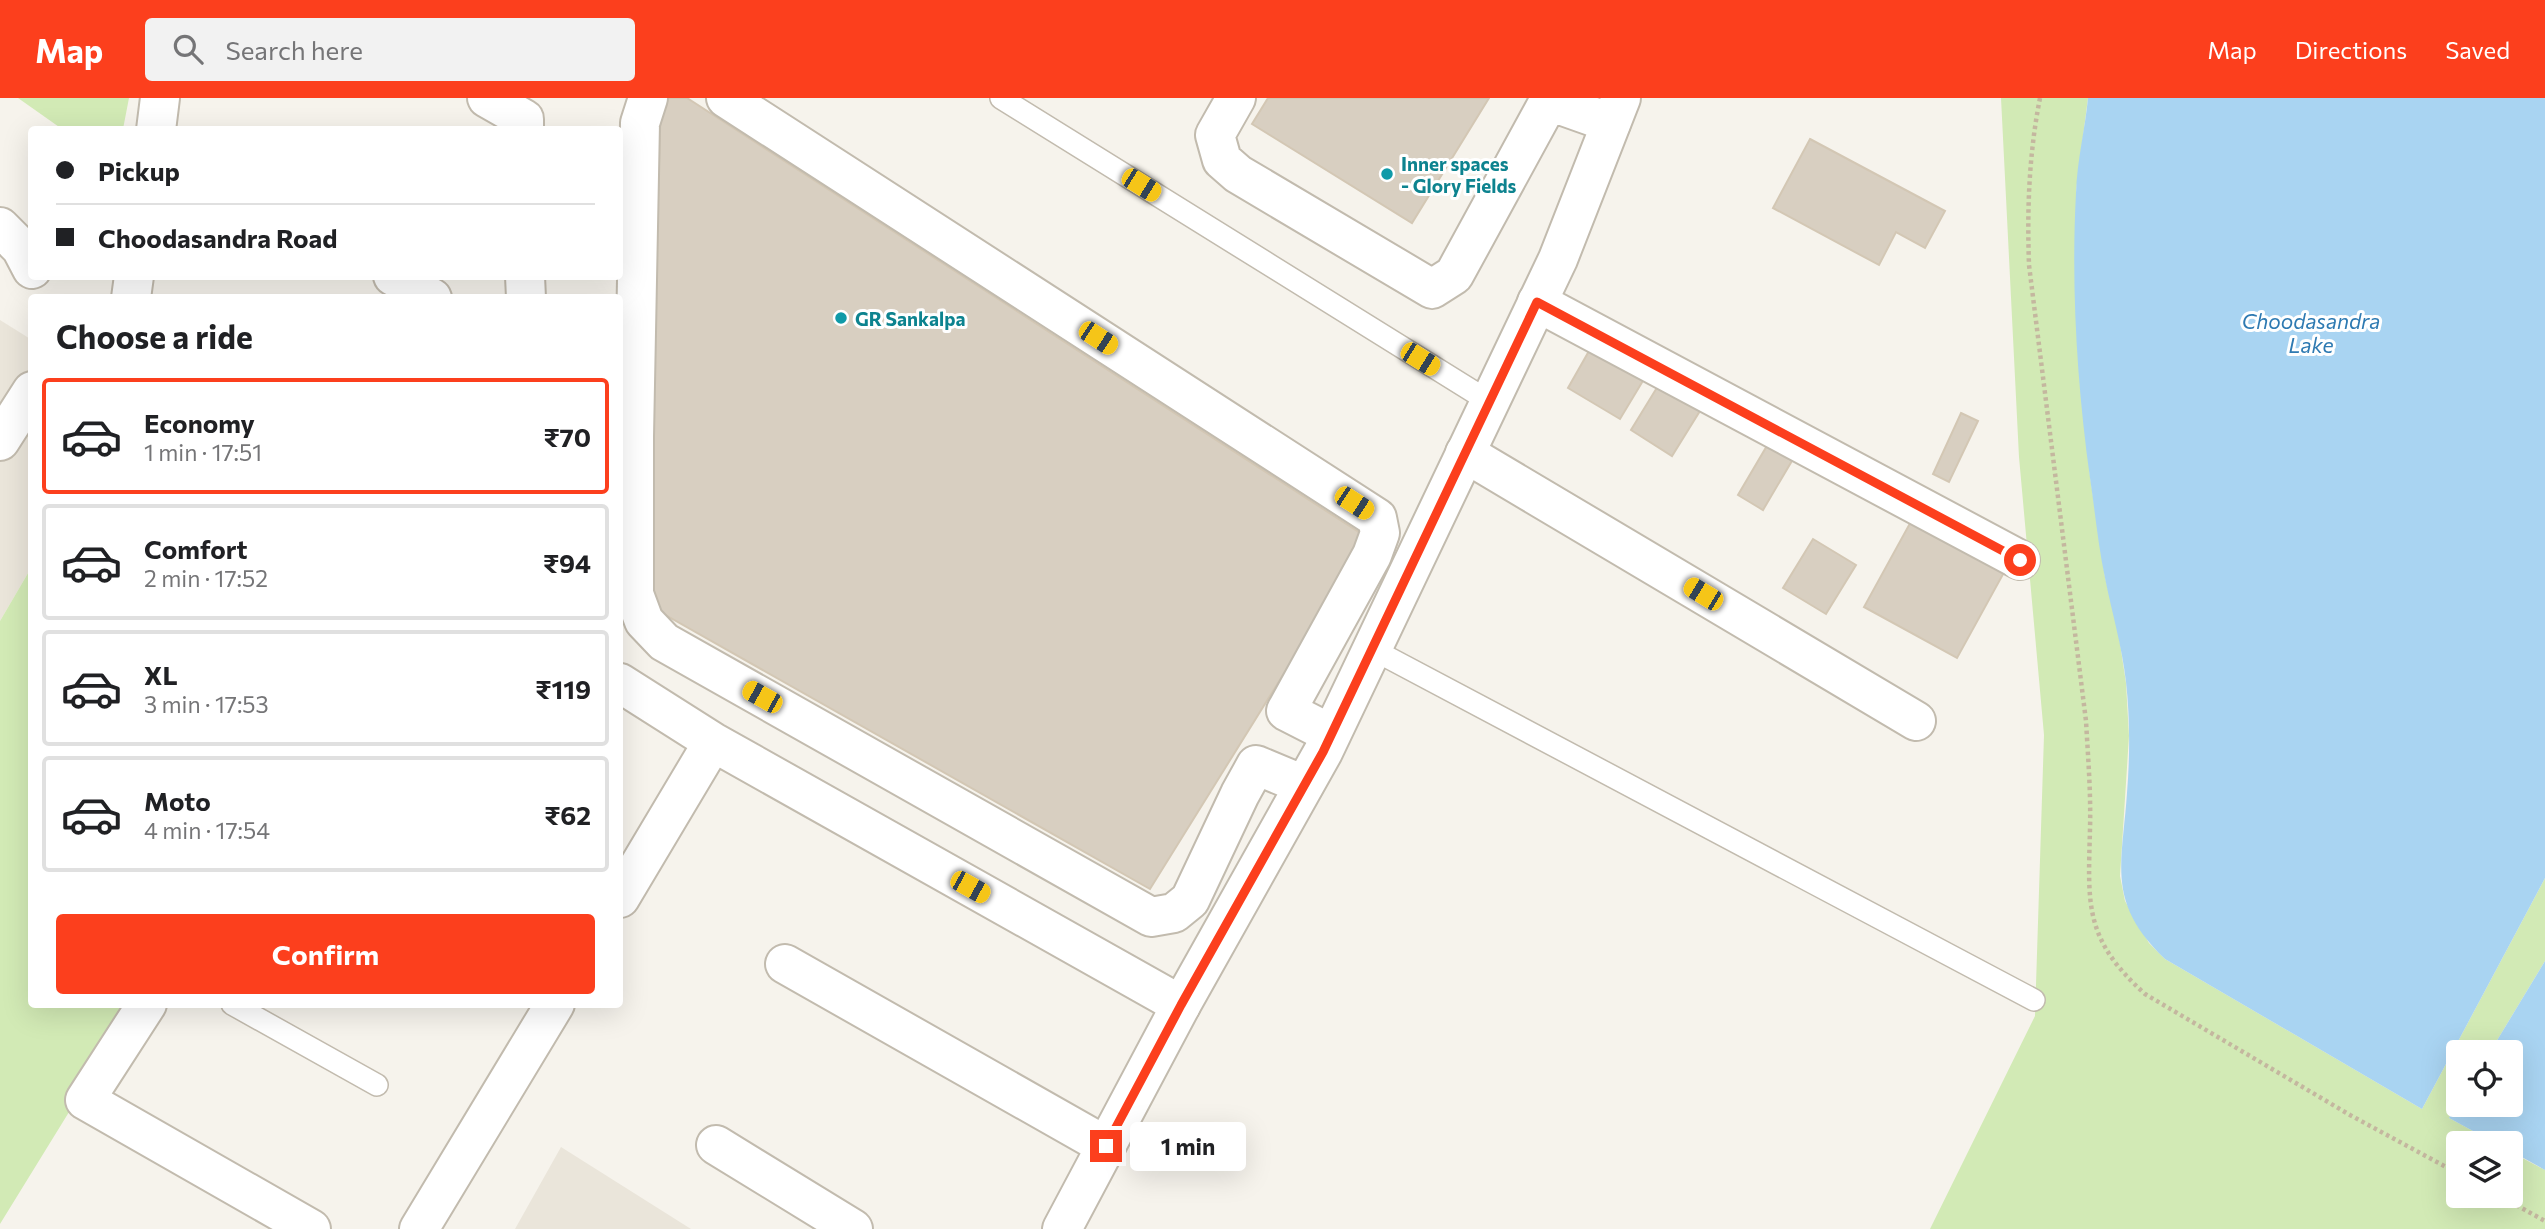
<!DOCTYPE html>
<meta charset="utf-8">
<style>
:root{--surface:#fff;--page:#f2f2f2;--text:#202124;--muted:#757577;--line:#e0e0e0;--accent:#fc3f1d}
body{margin:0;font-family:Commissioner,sans-serif;background:var(--page);color:var(--text);height:100vh;display:flex;flex-direction:column;font-size:26px;white-space:nowrap}
*{box-sizing:border-box;margin:0}
p{font-size:23px;color:var(--muted)}
.icon{flex:none;width:38px;height:38px;fill:none;stroke:currentColor;stroke-width:2;stroke-linecap:round;stroke-linejoin:round}
.map{position:relative;flex:1;overflow:hidden}
.side{position:absolute;left:28px;top:196px;width:595px;height:714px;display:flex;flex-direction:column;background:var(--surface);border-radius:7px;box-shadow:0 7px 28px #0002}
.side>*{flex:none}
.guide{position:absolute;left:28px;top:28px;width:595px;height:154px;border-radius:7px;box-shadow:0 7px 28px #0002;display:grid;align-content:center;height:154px;padding:0 28px;background:var(--surface)}
.buttons{position:absolute;left:2446px;top:942px;display:grid;gap:14px}
.buttons a{display:grid;place-items:center;width:77px;height:77px;border-radius:7px;background:var(--surface);box-shadow:0 7px 28px #0002;font-size:35px}
.end{position:absolute;width:32px;height:32px;margin:-16px;border:9px solid #fc3f1d;background:#fff;box-shadow:0 0 0 4px #fff}
.from{border-radius:50%}
.bubble{position:absolute;height:49px;border-radius:7px;background:var(--surface);box-shadow:0 7px 28px #0002;font-size:23px;font-weight:700;line-height:49px;text-align:center}
.car{position:absolute;width:21px;height:42px;margin:-21px -10px;border-radius:9px;box-shadow:0 0 5px 2px #0007;background:linear-gradient(#f5c518 24%,#345 0 40%,#f5c518 0 76%,#345 0 86%,#f5c518 0)}
.guide b{display:flex;align-items:center;gap:24px;height:66px;font-size:26px}
.guide b+b{border-top:2px solid var(--line)}
.guide i{width:18px;height:18px;background:var(--text)}
ul{padding:0;list-style:none}
li{display:flex;align-items:center;gap:21px;height:116px;margin:0 14px 10px;padding:0 14px;border:4px solid var(--line);border-radius:7px}
li div{flex:1}
li b{display:block;font-size:26px}
li em{font-style:normal;font-weight:700}
li.active{border-color:var(--accent)}
li>.icon{width:63px;height:63px;stroke-width:1.5}
h2{padding:0 28px;font-size:32px;line-height:84px}
.action{display:flex;gap:14px;margin-top:auto;padding:14px 28px}
.action a{flex:1;height:80px;border-radius:7px;background:var(--accent);color:#fff;font-size:28px;font-weight:700;line-height:80px;text-align:center}
header{display:flex;align-items:center;gap:42px;box-sizing:border-box;height:98px;padding:0 35px;background:var(--accent);color:#fff}
header strong{font-size:33px}
nav{display:flex;gap:38px;margin-inline-start:auto;font-size:24px}
.search{width:490px;height:63px;background:var(--page);display:flex;align-items:center;gap:18px;box-sizing:border-box;padding:0 24px;border-radius:7px;color:var(--muted);font-size:26px}
.map>svg:first-child{display:block}
.residential{fill:#eae5da}
.green{fill:#d2eab5}
.water{fill:#a9d4f2}
.building{fill:#d8cfc1;stroke:#d3c7b4;stroke-width:2}
.lines{fill:none;stroke-linecap:round;stroke-linejoin:round}
.service-casing{stroke:#c2bbae;stroke-width:24}
.minor-casing{stroke:#c2bbae;stroke-width:42}
.tertiary-casing{stroke:#c2bbae;stroke-width:42}
.path{stroke:#c4b79f;stroke-width:4.5;stroke-dasharray:3.5 3.5;stroke-linecap:butt}
.service{stroke:#fff;stroke-width:21}
.minor{stroke:#fff;stroke-width:38}
.tertiary{stroke:#fff;stroke-width:38}
.route{stroke:#fc3f1d;stroke-width:9}
.culture-dot{fill:#0f9aa8;stroke:#fff;stroke-width:2.5}
.labels{text-anchor:middle;dominant-baseline:central;stroke-width:6;stroke-linejoin:round;paint-order:stroke}
.culture-label{font-size:19px;font-weight:bold;fill:#0d838f;stroke:#fff;text-anchor:start}
.water-label{font-size:21px;font-style:italic;fill:#2e7ab2;stroke:#fff}
</style>
<header>
<strong>Map</strong>
<div class="search"><svg class="icon" aria-label="search" viewBox="0 0 24 24"><circle cx="10" cy="10" r="6"/><path d="M15 15l6 6"/></svg>Search here</div>
<nav><a>Map</a><a>Directions</a><a>Saved</a></nav>
</header>
<div class="map">
<svg width="2545" height="1131" viewBox="0 0 2545 1131">
<rect width="100%" height="100%" fill="#f6f3ec"/>
<path class="residential" d="M0,222L32,242L31,470L0,523Z
M561,1049L691,1131H515Z"/>
<path class="green" d="M18,0H129L123,31H62Z
M2001,0H2088L2076,93V184L2080,276L2090,378L2105,479L2118,532L2126,585L2129,638L2120,778L2125,803L2149,845L2165,861L2422,1011L2545,780V863L2490,954H2459V1004L2449,1020L2495,1045H2459V1097H2511V1054L2545,1072V1131H1930L2035,918L2044,637L2019,359Z
M31,470L32,906L135,907L0,1126V523Z"/>
<path class="water" d="M2088,0H2545V780L2422,1011L2165,861C2106,804 2122,768 2127,695C2130,658 2130,620 2126,584C2122,548 2112,515 2105,480C2098,447 2095,413 2090,380C2077,287 2071,189 2076,95C2077,63 2085,31 2088,0Z
M2545,863V1072L2511,1053V1045H2495L2449,1020L2459,1004V1006H2511V954H2490Z"/>
<path class="building" d="M661,0H687L1368,440L1150,791L646,506Z
M1268,0H1489L1412,125L1252,26Z
M1810,41L1945,113L1925,150L1896,134L1879,167L1773,110Z
M1597,239L1650,271L1620,321L1568,290Z
M1661,283L1703,308L1672,358L1631,332Z
M1961,315L1978,323L1949,384L1933,376Z
M1771,341L1796,356L1763,412L1738,397Z
M1914,418L2007,469L1957,560L1864,509Z
M1813,441L1856,467L1826,516L1783,490Z"/>
<g class="lines">
<g class="service-casing">
<path id="service" d="M1001,0L1490,304
M1372,551L2034,902
M232,906L377,987"/>
</g>
<g class="minor-casing">
<path id="minor" d="M487,0L524,21V32
M648,0L640,25L634,339V496L644,523L664,544L1151,819L1174,815L1190,802L1240,696L1256,667L1304,687
M726,0L1377,420L1380,435L1372,457L1286,613L1331,636
M1236,0L1215,37L1222,62L1238,76L1432,191L1454,177L1549,3L1611,25
M156,32L160,0
M0,129L21,150L32,171
M393,178L432,200
M525,178L526,200
M131,200L134,178
M1537,204L2020,462
M0,343L32,293
M1465,355L1916,623
M620,585L713,644L1181,907
M620,800L713,644
M785,866L1106,1048
M147,906L85,1002L311,1131
M716,1047L853,1131
M419,1131L555,906"/>
</g>
<g class="tertiary-casing">
<path id="tertiary" d="M1062,1131L1181,907L1323,654L1558,161L1621,0"/>
</g>
<path class="path" d="M2040,0C2029,56 2027,110 2029,167L2086,623C2088,659 2091,695 2090,731C2088,807 2084,841 2145,896L2350,1017L2459,1076
M2498,1097L2545,1123"/>
<use href="#service" class="service"/>
<use href="#minor" class="minor"/>
<use href="#tertiary" class="tertiary"/>
</g>
<g class="lines">
<path class="route" d="M1106,1048L1181,907L1323,654L1537,204L2020,462"/>
</g>
<g class="culture-dot">
<circle cx="1387" cy="76" r="7"/>
<circle cx="841" cy="220" r="7"/>
</g>
<g class="labels">
<g class="culture-label">
<text x="1401" y="65">Inner spaces<tspan x="1401" dy="22">- Glory Fields</tspan></text>
<text x="855" y="220">GR Sankalpa</text>
</g>
<g class="water-label">
<text x="2311" y="222">Choodasandra<tspan x="2311" dy="24">Lake</tspan></text>
</g>
</g>
</svg>
<div class="buttons">
<a><svg class="icon" aria-label="locate" viewBox="0 0 24 24"><circle cx="12" cy="12" r="6"/><path d="M12 2v4M12 18v4M2 12h4M18 12h4"/></svg></a>
<a><svg class="icon" aria-label="layers" viewBox="0 0 24 24"><path d="M12 4l9 5-9 5-9-5zM3 14l9 5 9-5"/></svg></a>
</div>
<i class="end from" style="left:2020px;top:462px"></i>
<i class="end" style="left:1106px;top:1048px"></i>
<div class="bubble" style="left:1130px;top:1024px;width:116px">1 min</div>
<i class="car" style="left:1141px;top:87px;rotate:122deg"></i>
<i class="car" style="left:1098px;top:240px;rotate:123deg"></i>
<i class="car" style="left:1420px;top:261px;rotate:122deg"></i>
<i class="car" style="left:1354px;top:405px;rotate:123deg"></i>
<i class="car" style="left:1703px;top:496px;rotate:301deg"></i>
<i class="car" style="left:762px;top:599px;rotate:299deg"></i>
<i class="car" style="left:970px;top:789px;rotate:119deg"></i>
<div class="guide">
<b><i class="from"></i>Pickup</b>
<b><i></i>Choodasandra Road</b>
</div>
<section class="side">
<h2>Choose a ride</h2>
<ul>
<li class="active"><svg class="icon" aria-label="car" viewBox="0 0 24 24"><path d="M5 17H2v-5l4-1 3-4h7l3 4 3 1v5h-3M9 17h6M6 11h13"/><circle cx="7" cy="17" r="2"/><circle cx="17" cy="17" r="2"/></svg><div><b>Economy</b><p>1 min · 17:51</p></div><em>₹70</em></li>
<li><svg class="icon" aria-label="car" viewBox="0 0 24 24"><path d="M5 17H2v-5l4-1 3-4h7l3 4 3 1v5h-3M9 17h6M6 11h13"/><circle cx="7" cy="17" r="2"/><circle cx="17" cy="17" r="2"/></svg><div><b>Comfort</b><p>2 min · 17:52</p></div><em>₹94</em></li>
<li><svg class="icon" aria-label="car" viewBox="0 0 24 24"><path d="M5 17H2v-5l4-1 3-4h7l3 4 3 1v5h-3M9 17h6M6 11h13"/><circle cx="7" cy="17" r="2"/><circle cx="17" cy="17" r="2"/></svg><div><b>XL</b><p>3 min · 17:53</p></div><em>₹119</em></li>
<li><svg class="icon" aria-label="car" viewBox="0 0 24 24"><path d="M5 17H2v-5l4-1 3-4h7l3 4 3 1v5h-3M9 17h6M6 11h13"/><circle cx="7" cy="17" r="2"/><circle cx="17" cy="17" r="2"/></svg><div><b>Moto</b><p>4 min · 17:54</p></div><em>₹62</em></li>
</ul>
<div class="action"><a>Confirm</a></div>
</section>
</div>
